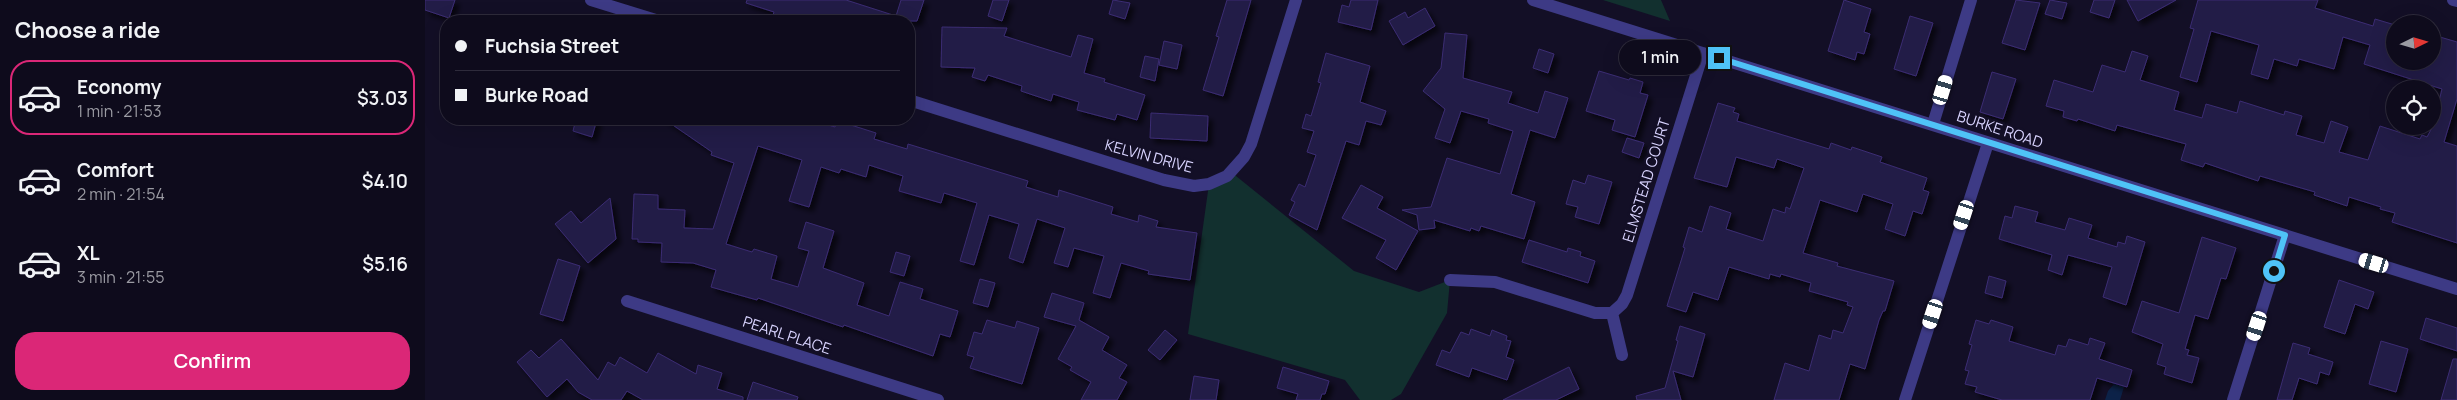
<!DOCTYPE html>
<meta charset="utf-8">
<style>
:root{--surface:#0e0b1c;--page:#171425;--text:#f1f3f6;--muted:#9b9ba3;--line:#2e2b3b;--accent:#db2777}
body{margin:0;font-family:Manrope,sans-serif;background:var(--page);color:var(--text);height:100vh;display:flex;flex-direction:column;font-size:19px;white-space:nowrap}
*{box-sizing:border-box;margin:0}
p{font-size:16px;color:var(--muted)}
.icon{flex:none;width:28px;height:28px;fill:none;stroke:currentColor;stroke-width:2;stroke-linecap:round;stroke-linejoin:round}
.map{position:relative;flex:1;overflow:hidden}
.side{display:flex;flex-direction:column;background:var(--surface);width:425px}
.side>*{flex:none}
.banner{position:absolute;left:15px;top:15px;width:475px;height:110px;border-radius:20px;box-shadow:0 5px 20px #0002,0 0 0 1px var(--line);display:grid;align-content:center;height:110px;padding:0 15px;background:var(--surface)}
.needle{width:32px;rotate:85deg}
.tools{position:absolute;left:1961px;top:15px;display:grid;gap:10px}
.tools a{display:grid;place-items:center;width:55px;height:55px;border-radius:50%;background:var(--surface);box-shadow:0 5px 20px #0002,0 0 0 1px var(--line);font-size:25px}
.end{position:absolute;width:22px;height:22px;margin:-11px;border:6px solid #4fc3f7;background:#111;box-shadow:0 0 0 2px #111}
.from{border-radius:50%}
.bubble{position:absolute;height:35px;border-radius:18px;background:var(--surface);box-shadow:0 5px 20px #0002,0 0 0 1px var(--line);font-size:16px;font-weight:600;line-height:35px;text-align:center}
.car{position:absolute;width:15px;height:30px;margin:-15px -8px;border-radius:6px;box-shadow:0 0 4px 1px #0007;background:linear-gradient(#fff 24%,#345 0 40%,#fff 0 76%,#345 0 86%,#fff 0)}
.banner b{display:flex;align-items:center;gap:18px;height:48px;font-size:19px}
.banner b+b{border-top:1px solid var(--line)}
.banner i{width:12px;height:12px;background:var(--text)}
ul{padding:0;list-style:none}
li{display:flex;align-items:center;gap:15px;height:75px;margin:0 10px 8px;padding:0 5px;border:2px solid transparent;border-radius:20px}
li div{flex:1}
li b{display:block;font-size:19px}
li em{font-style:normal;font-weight:600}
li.current{border-color:var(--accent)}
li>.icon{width:45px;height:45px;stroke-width:1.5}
h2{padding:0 15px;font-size:22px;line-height:60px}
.cta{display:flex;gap:10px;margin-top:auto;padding:10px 15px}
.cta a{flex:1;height:58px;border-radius:20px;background:var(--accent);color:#fff;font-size:20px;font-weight:600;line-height:58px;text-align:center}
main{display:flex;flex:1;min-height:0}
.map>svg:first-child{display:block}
.green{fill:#12302f}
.water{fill:#0c2248}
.building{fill:#241b47;stroke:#3b2d73;filter:url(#shadow)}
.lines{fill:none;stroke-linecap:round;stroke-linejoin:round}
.minor{stroke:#3d3a85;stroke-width:12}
.route{stroke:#4fc3f7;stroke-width:6}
.labels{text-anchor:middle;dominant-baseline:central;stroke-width:5;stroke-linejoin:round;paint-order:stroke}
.street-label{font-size:15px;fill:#d9d4ff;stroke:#130f26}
</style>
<main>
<section class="side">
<h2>Choose a ride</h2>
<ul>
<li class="current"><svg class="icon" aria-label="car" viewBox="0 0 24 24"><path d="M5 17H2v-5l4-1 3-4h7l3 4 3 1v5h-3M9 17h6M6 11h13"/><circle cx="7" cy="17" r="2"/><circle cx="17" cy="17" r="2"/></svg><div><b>Economy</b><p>1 min · 21:53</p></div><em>$3.03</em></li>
<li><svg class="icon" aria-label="car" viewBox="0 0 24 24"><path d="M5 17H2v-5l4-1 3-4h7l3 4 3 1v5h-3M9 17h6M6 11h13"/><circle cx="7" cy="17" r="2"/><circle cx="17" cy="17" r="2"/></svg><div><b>Comfort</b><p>2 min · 21:54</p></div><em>$4.10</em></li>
<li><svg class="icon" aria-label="car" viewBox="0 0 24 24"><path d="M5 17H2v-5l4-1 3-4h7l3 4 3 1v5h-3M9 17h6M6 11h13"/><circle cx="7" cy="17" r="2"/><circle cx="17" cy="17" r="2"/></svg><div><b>XL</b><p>3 min · 21:55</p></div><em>$5.16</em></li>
</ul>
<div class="cta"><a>Confirm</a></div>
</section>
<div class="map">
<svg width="2032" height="400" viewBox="0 0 2032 400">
<defs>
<filter id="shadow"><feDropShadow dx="4.5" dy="4.5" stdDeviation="2.5" flood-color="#0009"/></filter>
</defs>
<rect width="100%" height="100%" fill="#130f26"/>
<path class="green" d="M1178,0H1236L1245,21Z
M806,172L929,271L994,292L1025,280L1022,313L976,394L966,400H935L920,380L763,334L784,184Z"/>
<path class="water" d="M1689,384L1699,387L1695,400H1680L1683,391Z"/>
<path class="building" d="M0,0H30L24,18L0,10Z
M322,0H421L471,16L476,0H499L492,21H368L348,15L349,12L321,3Z
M568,0H584L577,21L563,16Z
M688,0L705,3L700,19L684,14Z
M802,0H826L798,96L778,90L794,37L791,36Z
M926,0H953L946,30L913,22L917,5L924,7Z
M1419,0L1446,9L1439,32L1445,34L1439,54L1432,52L1430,60L1403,51Z
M1591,0L1615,3L1600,50L1577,43Z
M1625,0L1642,3L1637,19L1620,14Z
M1669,0H1690L1684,18L1665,12Z
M1702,0H1751L1713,21Z
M1773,0H1893L1890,8L1948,26L1950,19L1970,25V61H2008V35L2032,42V99L2019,142L2032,146V243L1967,222L1970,213L1955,209L1956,207L1924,197L1922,206L1889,195L1890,192L1835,176L1833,181L1780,163L1778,167L1756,160L1761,144L1692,125L1690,131L1653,119L1652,121L1638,117L1639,111L1621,106L1629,80L1668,92L1677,65L1700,72L1707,51L1723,56L1715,80L1754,92L1749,110L1777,118L1781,104L1812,113L1815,101L1859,115L1860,111L1877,116L1871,135L1899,143L1906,121L1923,127L1914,152L1943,160L1955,126L1995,139L1997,135L2002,137L2008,126L2017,89L1939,64L1945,45L1918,37L1909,69L1874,59L1872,66L1849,59L1843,79L1826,74L1834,45L1786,31L1772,82L1755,77L1769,29L1765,28Z
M1000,8L1010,26L978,45L964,21L980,12L983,18Z
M1485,16L1508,23L1491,76L1469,69Z
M517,27L582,28L579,36L646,57L653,35L668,39L659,73L680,79L679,82L720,95L712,120L692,114L690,120L652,110L654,102L628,94L626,101L596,91L597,86L563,75L560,81L547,77L550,68L516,67Z
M1020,33L1042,35L1038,78L1087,92L1083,103L1113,113L1120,91L1143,98L1130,138L1105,130L1086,194L1110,202L1099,239L1056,226L1054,231L1046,228L1045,231L1009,220L1010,228L994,230L992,215L977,210L1006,207L1022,158L1075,174L1088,131L1063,123L1064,119L1036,111L1025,143L1010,138L1020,109L998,91L1016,68Z
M739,41L757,45L752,69L734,65Z
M1114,49L1129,54L1123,73L1108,68Z
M901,53L945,66L935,102L961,111L956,125L941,121L934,145L921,141L892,230L864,215L870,202L866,200L874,184L880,187L891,155L882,152L889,131L877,128L881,114L886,116L896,83L893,82Z
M720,56L734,59L730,81L715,77Z
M1174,71L1204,80L1205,78L1218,82L1215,93L1223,95L1210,137L1187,130L1190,120L1161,111Z
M1567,72L1591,79L1578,119L1555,112Z
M1293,103L1310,108L1308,112L1314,114L1312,121L1404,149L1406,143L1426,150L1427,147L1457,157L1455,162L1502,178L1498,190L1504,192L1497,214L1488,211L1480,236L1460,229L1468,204L1438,194L1432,212L1395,200L1378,253L1413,263L1412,266L1469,281L1460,311H1458L1454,320L1440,369L1425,364L1414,400H1349L1360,363L1384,371L1394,335L1406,339L1408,330L1418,333L1428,307L1422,305L1423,302L1384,291L1386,283L1356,274L1355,277L1345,274L1344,279L1304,267L1293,300L1268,292L1261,312L1242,306L1260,248L1258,247L1264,227L1277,232L1285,206L1306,213L1301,229L1338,241L1348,209L1360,213L1361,207L1365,209L1379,168L1352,159L1349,168L1311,157L1302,187L1269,178Z
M726,113L783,116L782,141L725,138Z
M151,119H172L167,137L148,131Z
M239,119H383L410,127L412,121L429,126L451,133L449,139L482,149L483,144L603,181L601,187L633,197L634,190L688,207L686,214L713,222L714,215L733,221L731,227L772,233L765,280L723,274L724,271L696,263L685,298L668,293L679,256L649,248L643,267L629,263L640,228L612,219L598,263L584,258L594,224L564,215L549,265L535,261L552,203L519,193L516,203L474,191L478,176L444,165L441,177L416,169L414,173L396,167L384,207L364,201L377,160L333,146L301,244L327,252L329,249L352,256L346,279L373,287L384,251L373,248L381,222L409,231L398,268L439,283L432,305L464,316L475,282L498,289L495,299L533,311L525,337L515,334L508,356L419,325L418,327L333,298L332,300L286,287L291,270L268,263L236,262L237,243L213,242V239H207L209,194L233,195V209L260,210L259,228L288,229L309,163L286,155L287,152Z
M1202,138L1219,143L1214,158L1197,152Z
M1163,175L1187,182L1174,224L1150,217L1153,207L1141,204L1148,180L1160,184Z
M936,185L958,197L952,208L993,231L971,270L951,258L961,240L917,218Z
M185,198L191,239L163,263L130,224L146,211L156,223Z
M1590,206L1613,212L1610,222L1640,230L1644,218L1667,225L1663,238L1692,247L1693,242L1700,244L1702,236L1720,242L1701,305L1678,297L1687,267L1643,255L1637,275L1623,270L1627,255L1574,239L1580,216L1587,218Z
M1777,237L1811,248L1801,279L1796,278L1783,319L1770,315L1760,349L1764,350L1762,355L1774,358L1767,383L1739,374L1741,367L1732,364L1738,344L1707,332L1717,301L1754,313Z
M1104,240L1142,252L1143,248L1156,252L1155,256L1170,261L1163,283L1097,262Z
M471,252L485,256L479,276L465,272Z
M133,259L155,266L138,321L115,314Z
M1564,276L1581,281L1577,298L1560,293Z
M555,279L570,283L563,307L548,303Z
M1914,280L1949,292L1943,309L1930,304L1920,334L1899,327Z
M627,293L659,303L654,320L684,337L677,350L702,365L694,378L702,382L692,400H656L666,382L645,370L647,367L633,359L651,326L619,317Z
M2001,318L2032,328V351L1995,339Z
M562,320L590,328L592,321L614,328L597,384L545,368L549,357L542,355L549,332L557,334Z
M1551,320L1564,324L1566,320L1588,327L1584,341L1630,355L1633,345L1641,347L1644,339L1663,345L1665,338L1680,343L1674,359L1707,370L1702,387L1672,378L1665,400H1577L1550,392L1552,387L1540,384L1544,371L1540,370L1547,345L1544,344Z
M1255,326L1280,334L1268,377L1248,371L1256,400H1212L1211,396L1240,388L1253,341L1251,340Z
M1046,329L1065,336L1067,330L1082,336L1081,340L1086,341L1081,357L1089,360L1082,380L1047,368L1044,377L1011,365L1017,350L1025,353L1036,332L1044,335Z
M740,330L752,340L735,360L723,350Z
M136,339L173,380L183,362L190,366L195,357L222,373L233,353L271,374L273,365L297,373L292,389L318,397V400H218L202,391L196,400H167L153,392L142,379L122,397L92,362L106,350L114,358Z
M1956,341L1983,349L1971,392L1944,384Z
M1868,343L1885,348L1883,354L1908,362L1904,375L1895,372L1892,384L1874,378L1867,400H1852Z
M2028,359H2032V400H2016Z
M858,367L904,381L900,394H897L895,400H871L873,394L852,388Z
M1144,367L1154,389L1131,400H1078Z
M769,376L794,380L791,400H765Z
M328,382L373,397L372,400H322Z"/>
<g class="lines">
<path class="minor" d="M166,0L234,21
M1108,0L2032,289
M2028,0L2032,1
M484,100L739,180L769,186L784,184L802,176L819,157L826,144L871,0
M1508,124L1546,0
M1025,280L1070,282L1170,313H1187L1197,304L1202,295L1278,53
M202,301L513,400
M1187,313L1197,355
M1480,400L1563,143
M1808,400L1860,235"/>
</g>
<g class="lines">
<path class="route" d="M1294,58L1860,235L1849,271"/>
</g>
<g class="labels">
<g class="street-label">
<text transform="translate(1575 129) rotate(18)">BURKE ROAD</text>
<text transform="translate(724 156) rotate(15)">KELVIN DRIVE</text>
<text transform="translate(1221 180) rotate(-73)">ELMSTEAD COURT</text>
<text transform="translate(362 335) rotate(18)">PEARL PLACE</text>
</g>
</g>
</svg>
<div class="tools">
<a><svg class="needle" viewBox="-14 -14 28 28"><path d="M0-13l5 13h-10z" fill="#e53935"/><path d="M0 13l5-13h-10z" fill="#9b9ba3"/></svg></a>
<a><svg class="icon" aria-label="locate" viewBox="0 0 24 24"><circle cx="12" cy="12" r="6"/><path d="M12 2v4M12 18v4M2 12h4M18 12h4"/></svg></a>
</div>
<i class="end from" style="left:1849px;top:271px"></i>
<i class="end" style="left:1294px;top:58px"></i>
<div class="bubble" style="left:1194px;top:40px;width:82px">1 min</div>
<i class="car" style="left:1518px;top:90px;rotate:17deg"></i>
<i class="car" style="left:1539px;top:215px;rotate:198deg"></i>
<i class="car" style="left:1949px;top:263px;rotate:287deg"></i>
<i class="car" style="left:1508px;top:314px;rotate:198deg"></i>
<i class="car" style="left:1832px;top:326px;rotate:198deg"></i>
<div class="banner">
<b><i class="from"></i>Fuchsia Street</b>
<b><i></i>Burke Road</b>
</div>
</div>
</main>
